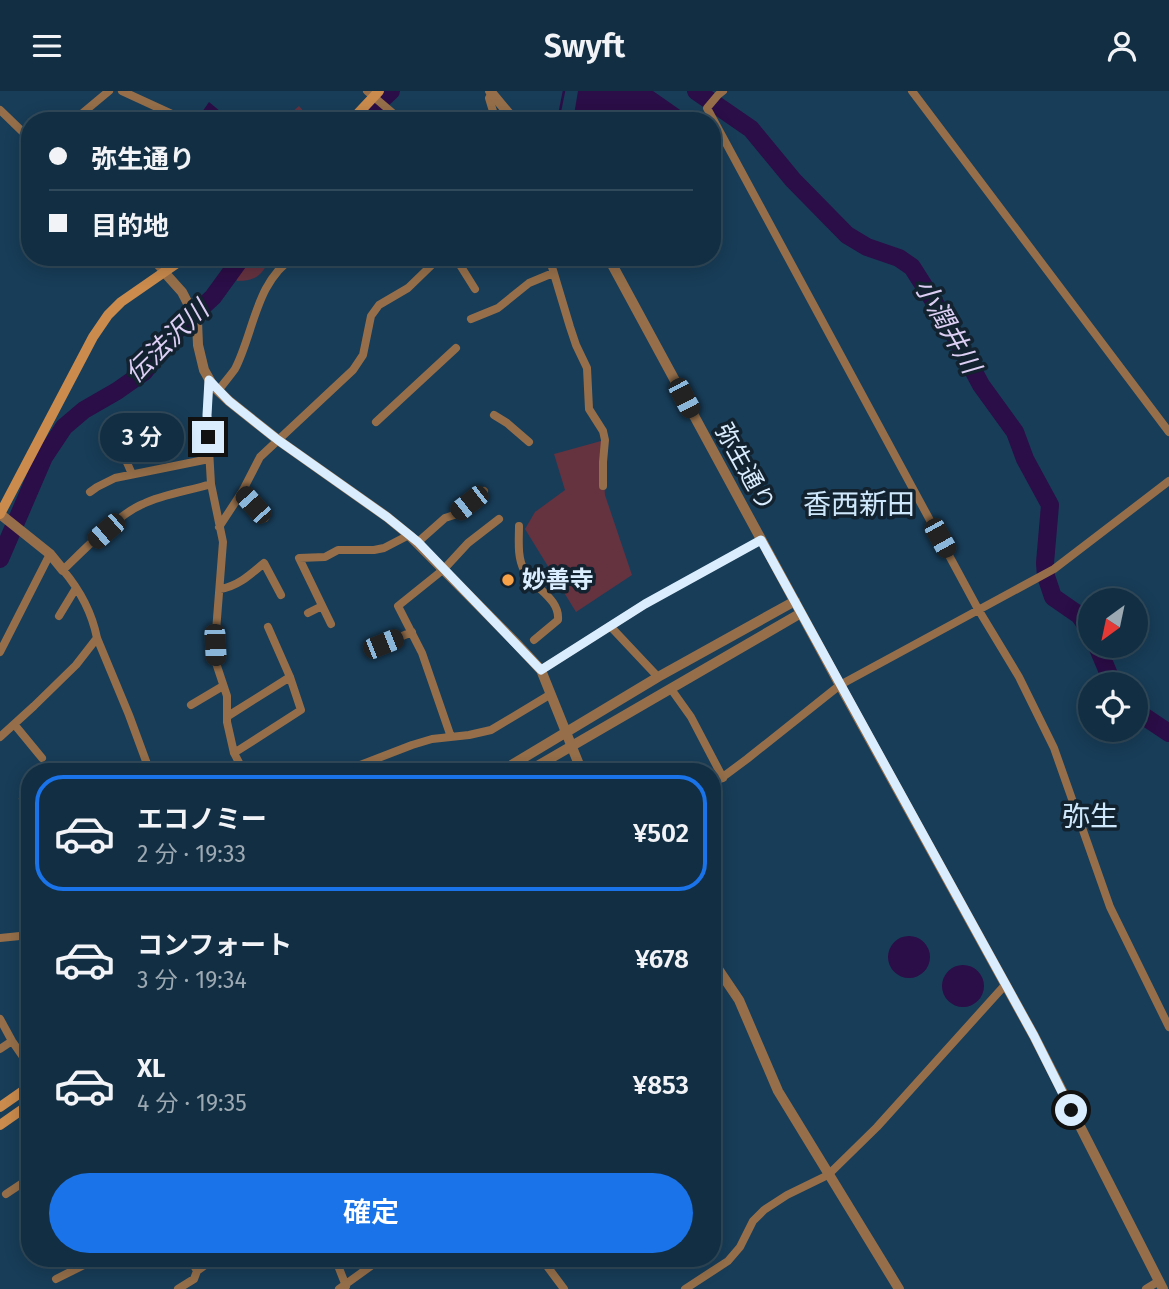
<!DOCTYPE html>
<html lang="ja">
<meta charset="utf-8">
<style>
:root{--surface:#122e42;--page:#1b3649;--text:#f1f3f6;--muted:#9ca8b2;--line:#314a5b;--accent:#1a73e8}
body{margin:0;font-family:"Fira Sans","Noto Sans JP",sans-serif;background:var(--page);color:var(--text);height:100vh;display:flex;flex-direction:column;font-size:26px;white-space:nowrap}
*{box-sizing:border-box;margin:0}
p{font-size:23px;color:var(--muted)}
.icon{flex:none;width:38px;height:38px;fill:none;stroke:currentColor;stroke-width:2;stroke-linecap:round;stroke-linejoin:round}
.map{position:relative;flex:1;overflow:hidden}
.details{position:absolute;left:21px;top:672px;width:700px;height:504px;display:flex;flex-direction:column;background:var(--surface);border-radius:28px;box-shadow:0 4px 18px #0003,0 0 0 2px var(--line)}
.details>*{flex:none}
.top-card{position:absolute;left:21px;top:21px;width:700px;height:154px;border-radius:28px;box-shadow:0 4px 18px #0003,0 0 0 2px var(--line);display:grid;align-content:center;height:154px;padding:0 28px;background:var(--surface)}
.needle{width:46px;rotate:213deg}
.fabs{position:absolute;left:1078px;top:497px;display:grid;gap:14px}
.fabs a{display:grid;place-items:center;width:70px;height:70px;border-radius:50%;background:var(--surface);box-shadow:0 4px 18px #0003,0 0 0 2px var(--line);font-size:35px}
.end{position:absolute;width:32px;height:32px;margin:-16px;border:9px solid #d9edfe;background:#111;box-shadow:0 0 0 4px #111}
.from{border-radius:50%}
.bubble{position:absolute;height:49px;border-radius:24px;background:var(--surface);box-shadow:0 4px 18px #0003,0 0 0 2px var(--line);font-size:23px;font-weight:600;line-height:49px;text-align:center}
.car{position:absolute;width:21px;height:42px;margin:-21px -10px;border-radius:9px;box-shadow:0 0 5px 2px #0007;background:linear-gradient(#222 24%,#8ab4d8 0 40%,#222 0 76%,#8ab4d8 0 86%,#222 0)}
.top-card b{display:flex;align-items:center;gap:24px;height:66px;font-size:26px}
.top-card b+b{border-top:2px solid var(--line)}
.top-card i{width:18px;height:18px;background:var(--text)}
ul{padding:12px 0 0;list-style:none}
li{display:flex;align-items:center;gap:21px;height:116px;margin:0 14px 10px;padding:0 14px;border:4px solid transparent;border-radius:28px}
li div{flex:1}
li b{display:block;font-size:26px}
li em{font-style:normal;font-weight:600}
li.on{border-color:var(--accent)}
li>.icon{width:63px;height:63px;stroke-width:1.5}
.action{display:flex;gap:14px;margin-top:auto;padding:14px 28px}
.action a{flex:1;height:80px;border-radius:42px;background:var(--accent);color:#fff;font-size:28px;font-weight:600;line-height:80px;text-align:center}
header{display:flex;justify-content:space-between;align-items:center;height:91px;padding:0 28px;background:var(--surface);font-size:32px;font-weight:600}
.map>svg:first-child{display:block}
.green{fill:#653240}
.water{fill:#2b0d47}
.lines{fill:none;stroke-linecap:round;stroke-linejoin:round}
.stream{stroke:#2b0d47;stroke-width:2.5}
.river{stroke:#2b0d47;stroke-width:18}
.minor{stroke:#966f4a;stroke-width:8}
.tertiary{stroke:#966f4a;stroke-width:10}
.secondary{stroke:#ca8b4d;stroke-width:10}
.route{stroke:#d9edfe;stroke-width:9}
.poi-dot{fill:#f7a149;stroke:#13222f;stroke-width:2.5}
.labels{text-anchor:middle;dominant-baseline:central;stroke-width:7;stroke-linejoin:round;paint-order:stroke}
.street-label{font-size:24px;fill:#d9edfe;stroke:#13222f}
.poi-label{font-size:24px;font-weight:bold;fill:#d9edfe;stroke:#13222f;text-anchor:start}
.water-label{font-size:26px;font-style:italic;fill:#ddcff4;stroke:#13222f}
.quarter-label{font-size:28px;fill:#cee7fb;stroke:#13222f}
</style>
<header><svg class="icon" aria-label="menu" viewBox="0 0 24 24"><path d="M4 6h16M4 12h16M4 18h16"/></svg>Swyft<svg class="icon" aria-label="person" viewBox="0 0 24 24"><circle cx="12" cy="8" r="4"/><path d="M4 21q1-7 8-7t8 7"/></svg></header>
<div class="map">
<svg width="1169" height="1198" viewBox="0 0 1169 1198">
<rect width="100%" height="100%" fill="#183d58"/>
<path class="green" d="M299,15L312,30H282Z
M236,166H270C263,184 256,190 237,190L231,176Z
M601,350L605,404L632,484L576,521L525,438L535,421L565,399L554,363Z"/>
<path class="water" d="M578,0H653L696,30H573Z
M209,11L221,21L214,30H207L200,24Z
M888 866a21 21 0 1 1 42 0a21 21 0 1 1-42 0Z
M942 895a21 21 0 1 1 42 0a21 21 0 1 1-42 0Z"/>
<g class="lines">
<path class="stream" d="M558,30L564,0"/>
<path class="river" d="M696,0L751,38L793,89L847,144L867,156L899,167L912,176L950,236L981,294L1015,341L1025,368L1050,414L1045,472L1046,485L1053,506L1079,524L1090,540
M359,30L391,0
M0,468L44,366L64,336L84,319L117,300L144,281L174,242L213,206L242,166
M1097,555L1113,593
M1136,620L1169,642"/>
<path class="minor" d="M122,0L187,30
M367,0L402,30
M723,0L718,4L707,17L978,518L1019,586L1054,657L1110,816L1169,936
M912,0L1169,341
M492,2L489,7L496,30
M0,19L30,48
M73,30L109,0
M150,166L165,182
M455,166L475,198
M549,166L570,236L576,254L587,277L589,318L603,340L605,349L603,371V395
M471,228L498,217L529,192L553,182
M209,289L207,324L211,393L223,451L215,553L216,572L227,605V631L234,662L244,681
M218,300C223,293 230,285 235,278C254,241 256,190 294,166
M494,324L507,332L529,351
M376,331L456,257
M121,358L132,383
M90,401L97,396L115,387L209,368
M242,401L265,427
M519,435C519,449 517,466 524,479C533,497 560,507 558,529L534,549
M219,436L242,401L260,366L353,279L363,264L371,225L379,214L408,197L440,166
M418,451L445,427L454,424L484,400
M220,498C238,495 250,484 264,472L281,504
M308,522L322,515
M59,525L76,497
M331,533L299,467L325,466L338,459H374L384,457L409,444
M610,535L658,586
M383,553L412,541
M0,561L50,463
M541,579L645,513L761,449
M671,598L691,626L723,687
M191,614L223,595
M228,625L290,586
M14,633L42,667
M0,646L34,615L76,574L97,547
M451,646L422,562L398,515L444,478L468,452L499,428
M234,662L301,619L290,586L268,536
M150,681L129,624L97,547C92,522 79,498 63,479C84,459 117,424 143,413C164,403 189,400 211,393
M342,681L412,654L432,648L469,644L491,639L551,603
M712,694L747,668L840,594L1054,478L1169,390
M23,708L30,717
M0,847L30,844
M0,928L12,950L30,976
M0,958L12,950
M6,1103L30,1087
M335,1167L346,1195
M541,1167L564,1198
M197,1180L215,1167
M56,1188L94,1169
M178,1198L194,1188L197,1180L190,1167
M339,1198L382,1167
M685,1198L728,1170L740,1156L753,1130L764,1119L787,1104L828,1084L877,1036L1005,894
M1146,1198L1159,1190"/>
<path class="tertiary" d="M490,0L515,30
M608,166L840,594L1034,945L1163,1198
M165,182L182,201L197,230L198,254L204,279L213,295L229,310L278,349L387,426L409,444L516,552L541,579L582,681
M0,423L50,463L63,479
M500,681L658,586L795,510
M527,681L801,522
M712,869L739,909L778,1000L899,1198"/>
<path class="secondary" d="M351,30L379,0
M0,423L93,246L108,224L121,211L186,166
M0,1016L30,995
M0,1034L30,1013"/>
</g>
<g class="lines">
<path class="route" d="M208,346L207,324L209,289L229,310L278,349L387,426L418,451L541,579L645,513L761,449L1034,945L1071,1019"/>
</g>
<circle class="poi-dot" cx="508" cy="489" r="7"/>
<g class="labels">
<g class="street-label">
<text transform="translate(745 376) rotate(61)">弥生通り</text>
</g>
<g class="poi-label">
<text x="522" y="489">妙善寺</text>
</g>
<g class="water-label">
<text transform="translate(947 235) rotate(60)">小潤井川</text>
<text transform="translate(167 251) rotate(-44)">伝法沢川</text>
</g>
<g class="quarter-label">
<text x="859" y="413">香西新田</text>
<text x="1090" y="725">弥生</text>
</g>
</g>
</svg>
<div class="fabs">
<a><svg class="needle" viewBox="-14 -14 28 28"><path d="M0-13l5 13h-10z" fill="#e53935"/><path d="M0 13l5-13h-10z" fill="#9ca8b2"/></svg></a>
<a><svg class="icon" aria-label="locate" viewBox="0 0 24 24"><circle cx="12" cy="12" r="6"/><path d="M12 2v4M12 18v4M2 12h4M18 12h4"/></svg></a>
</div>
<i class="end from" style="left:1071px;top:1019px"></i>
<i class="end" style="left:208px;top:346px"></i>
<div class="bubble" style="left:100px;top:322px;width:84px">3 分</div>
<i class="car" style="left:684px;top:307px;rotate:152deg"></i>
<i class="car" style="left:469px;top:412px;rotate:232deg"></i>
<i class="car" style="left:253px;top:414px;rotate:318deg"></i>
<i class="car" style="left:106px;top:440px;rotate:229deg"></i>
<i class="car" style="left:940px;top:447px;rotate:151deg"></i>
<i class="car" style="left:383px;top:553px;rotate:68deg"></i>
<i class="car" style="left:215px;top:554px;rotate:177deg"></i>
<div class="top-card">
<b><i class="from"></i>弥生通り</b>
<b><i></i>目的地</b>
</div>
<section class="details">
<ul>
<li class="on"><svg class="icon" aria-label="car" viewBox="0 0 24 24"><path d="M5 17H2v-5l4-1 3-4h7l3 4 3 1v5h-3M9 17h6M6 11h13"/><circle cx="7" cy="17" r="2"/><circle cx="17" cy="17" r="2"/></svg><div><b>エコノミー</b><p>2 分 · 19:33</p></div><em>¥502</em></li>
<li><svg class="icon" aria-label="car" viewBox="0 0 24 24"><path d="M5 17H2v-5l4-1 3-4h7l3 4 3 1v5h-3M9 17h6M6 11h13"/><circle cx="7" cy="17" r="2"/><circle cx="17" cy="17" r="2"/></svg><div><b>コンフォート</b><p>3 分 · 19:34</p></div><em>¥678</em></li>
<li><svg class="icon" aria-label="car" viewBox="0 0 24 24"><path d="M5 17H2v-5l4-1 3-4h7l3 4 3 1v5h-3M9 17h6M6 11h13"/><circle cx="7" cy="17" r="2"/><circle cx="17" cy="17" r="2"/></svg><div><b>XL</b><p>4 分 · 19:35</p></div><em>¥853</em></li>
</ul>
<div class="action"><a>確定</a></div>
</section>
</div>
